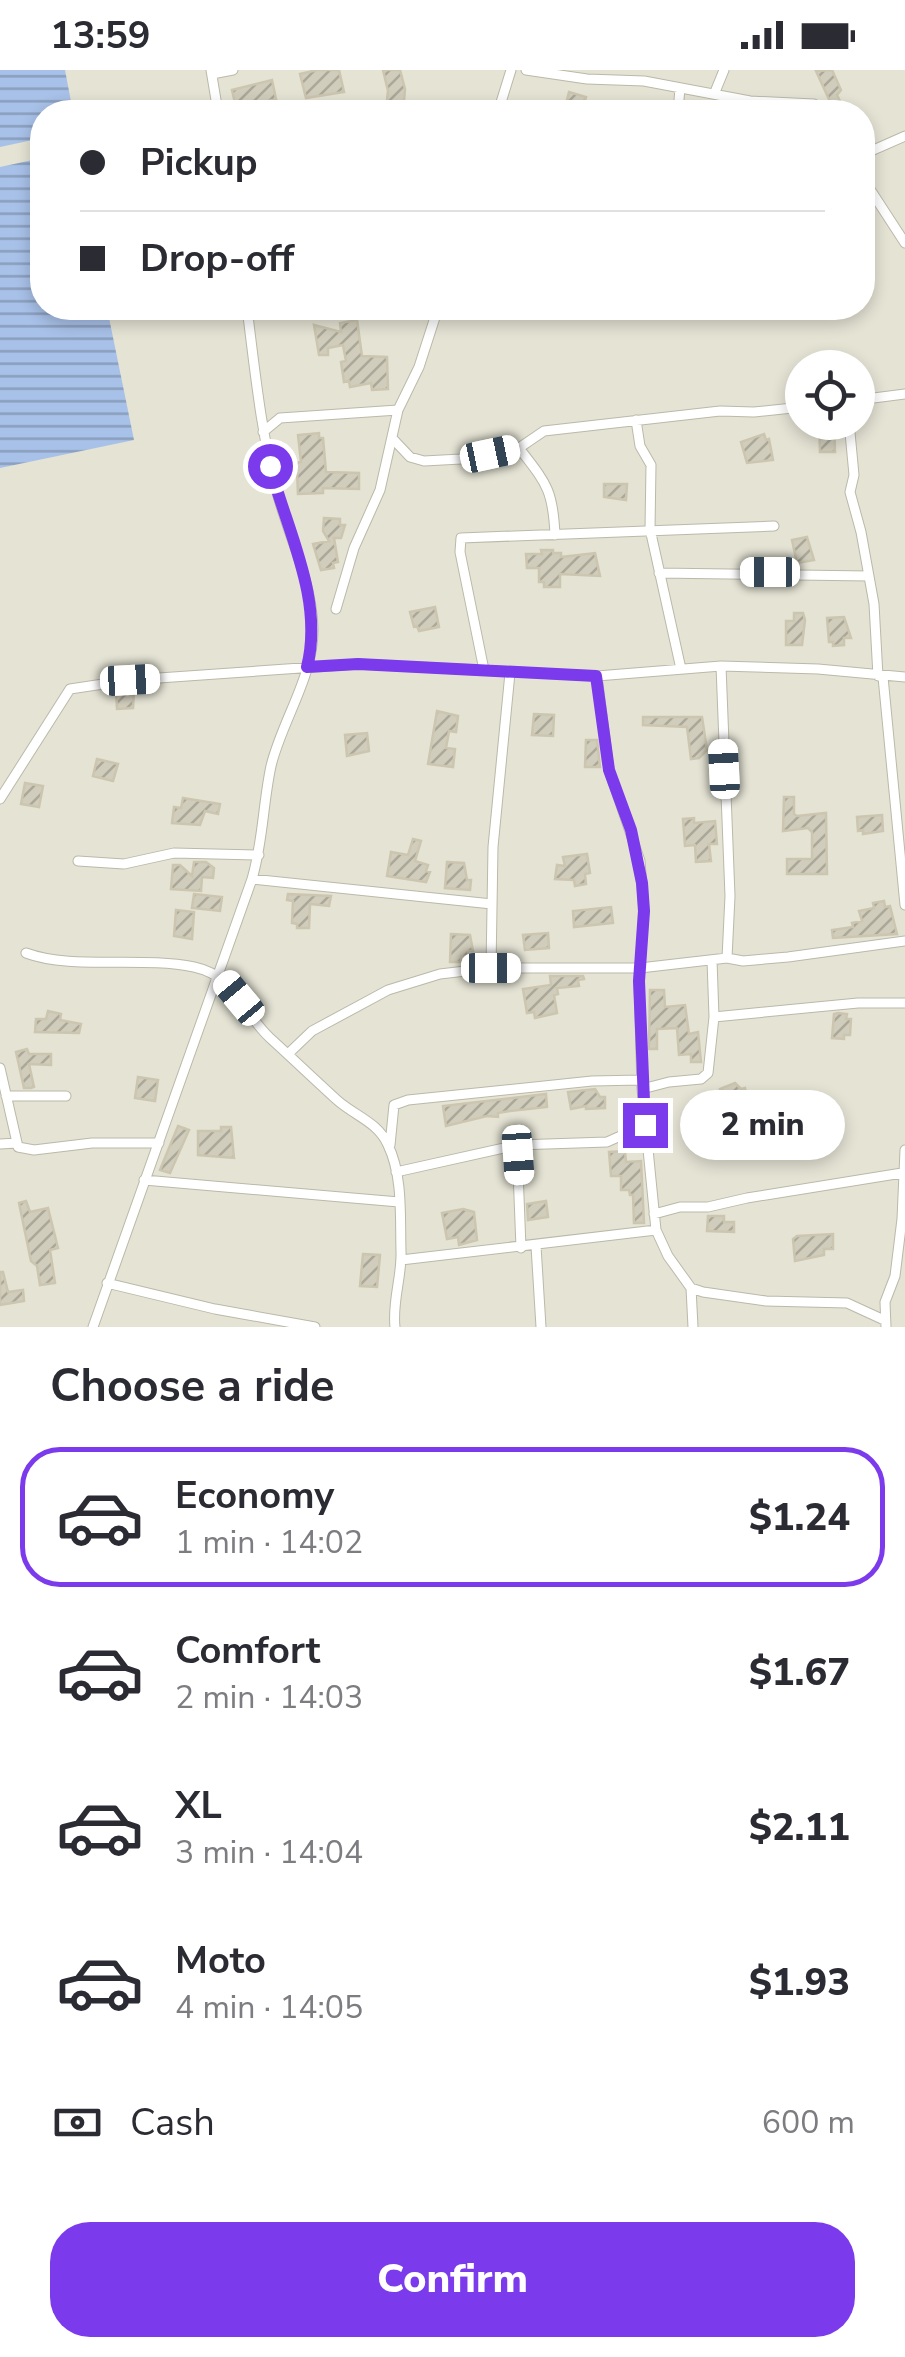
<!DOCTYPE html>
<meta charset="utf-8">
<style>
:root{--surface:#fff;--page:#f2f2f3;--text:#2b2b33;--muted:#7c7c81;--line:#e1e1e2;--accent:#7c3aed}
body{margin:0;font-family:"Nunito Sans",sans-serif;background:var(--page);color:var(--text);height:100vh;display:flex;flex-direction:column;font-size:38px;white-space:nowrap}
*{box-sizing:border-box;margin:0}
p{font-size:32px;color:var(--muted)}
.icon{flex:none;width:55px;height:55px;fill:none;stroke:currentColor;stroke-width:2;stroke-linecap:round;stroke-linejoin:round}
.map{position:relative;height:1257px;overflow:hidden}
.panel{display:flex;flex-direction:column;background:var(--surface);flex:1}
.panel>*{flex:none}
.top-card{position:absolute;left:30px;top:30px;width:845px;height:220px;border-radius:40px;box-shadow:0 5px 15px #0003;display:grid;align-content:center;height:220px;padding:0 50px;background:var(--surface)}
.tools{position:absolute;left:785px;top:280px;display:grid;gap:20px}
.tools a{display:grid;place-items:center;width:90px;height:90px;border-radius:50%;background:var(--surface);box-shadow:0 5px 15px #0003;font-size:50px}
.end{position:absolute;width:45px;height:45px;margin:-22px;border:12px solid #7c3aed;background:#fff;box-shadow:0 0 0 5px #fff}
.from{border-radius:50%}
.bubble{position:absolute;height:70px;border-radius:35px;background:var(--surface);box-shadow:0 5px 15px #0003;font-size:32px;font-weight:800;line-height:70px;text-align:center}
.car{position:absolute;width:30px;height:60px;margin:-30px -15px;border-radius:12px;box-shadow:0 0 8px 2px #0007;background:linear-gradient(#fff 24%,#345 0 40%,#fff 0 76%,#345 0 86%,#fff 0)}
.top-card b{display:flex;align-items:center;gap:35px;height:95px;font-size:38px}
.top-card b+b{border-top:2px solid var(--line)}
.top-card i{width:25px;height:25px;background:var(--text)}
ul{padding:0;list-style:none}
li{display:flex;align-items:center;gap:30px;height:140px;margin:0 20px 15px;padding:0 30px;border:5px solid transparent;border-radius:40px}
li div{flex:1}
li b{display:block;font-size:38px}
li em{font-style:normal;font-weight:800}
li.active{border-color:var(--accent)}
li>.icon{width:90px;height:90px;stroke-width:1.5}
h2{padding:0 50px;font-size:45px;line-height:120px}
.pay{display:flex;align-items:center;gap:25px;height:110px;padding:0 50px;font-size:38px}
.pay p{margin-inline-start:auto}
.action{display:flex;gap:20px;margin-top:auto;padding:20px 50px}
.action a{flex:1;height:115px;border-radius:40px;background:var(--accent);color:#fff;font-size:40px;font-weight:800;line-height:115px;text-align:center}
.status{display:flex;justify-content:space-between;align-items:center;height:70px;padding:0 50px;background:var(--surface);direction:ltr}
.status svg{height:28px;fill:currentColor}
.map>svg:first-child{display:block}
.residential{fill:#e4e3d4;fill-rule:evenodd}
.water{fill:url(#water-rules)}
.building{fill:url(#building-hatch);stroke:#ccc6b0;stroke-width:2.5}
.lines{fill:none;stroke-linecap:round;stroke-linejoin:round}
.minor-casing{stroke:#bbb9a9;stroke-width:11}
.minor{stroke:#fff;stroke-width:9}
.route{stroke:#7c3aed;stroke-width:12}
</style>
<div class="status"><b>13:59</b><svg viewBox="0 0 49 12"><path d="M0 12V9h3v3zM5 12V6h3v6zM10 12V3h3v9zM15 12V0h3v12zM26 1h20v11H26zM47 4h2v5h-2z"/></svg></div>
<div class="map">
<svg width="905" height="1257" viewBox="0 0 905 1257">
<defs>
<pattern id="water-rules" width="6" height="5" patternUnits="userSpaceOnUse" patternTransform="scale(2.5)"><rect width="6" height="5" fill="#a8c1e8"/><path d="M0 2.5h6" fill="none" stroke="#8a9ebd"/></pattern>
<pattern id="building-hatch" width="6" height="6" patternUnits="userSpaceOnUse" patternTransform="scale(2.5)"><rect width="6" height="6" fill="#d1cdbc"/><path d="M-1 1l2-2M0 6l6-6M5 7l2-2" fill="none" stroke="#aba89a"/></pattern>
</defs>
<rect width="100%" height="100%" fill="#f1f0e6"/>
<path class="residential" d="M0,0H905V1257H0ZM42,42H862V238H42ZM802,298H858V352H802Z"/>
<path class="water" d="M0,0H65L73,42H42V68L0,77Z
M42,88V238H107L134,370L0,398V97Z"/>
<path class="building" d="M317,0H339L344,22L306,28L300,4Z
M383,0H400L405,19L403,42L386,39L388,21Z
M832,0L841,20L837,25L841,33L833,38L816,1Z
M272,10L276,29L253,35L255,42H237L232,20Z
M569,22L586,27L582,42H564Z
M357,250L362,286L387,287L388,319L372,320L371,313L350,317L349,311L344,312L341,292L346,291L343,275L328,278V285H319L314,255L341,262L340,253Z
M819,352H834L835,382H820Z
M319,363V368H323L326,402L359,403V419L323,418V423L298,424L297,401H292L291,393L301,392L298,365Z
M764,364L766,370L769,369L773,390L747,393L741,372Z
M604,414H627L626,430L604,427Z
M324,448L340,449V455H345L341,468H334L338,492L333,493L334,498L321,500L313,474L329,471L323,461Z
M807,467L814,490L797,493L792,470Z
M541,480H553V483H561V487L595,483L600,506L560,504V517H544V512H539V498H527L526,484H542Z
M435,537L439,557L419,561L417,556L414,557L410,542Z
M794,543H803L805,550L802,575H786V551H794Z
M844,547L851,568H844V575L833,576V572H829L827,548Z
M131,618L134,622L133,638L117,639L116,620Z
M437,641L458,646L456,662L449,661L446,678L455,679L453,697L428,694Z
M534,644L554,645L553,666L532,665Z
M643,647H702L707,680L699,688L691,689L687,657L643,655Z
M367,663L369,681L347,686L345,665Z
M586,670H597L600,697H585Z
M97,689L118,694L113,711L93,706Z
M25,713L43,716L39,737L21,734Z
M784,727H794V744L797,746L826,743L827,804H787V789H812V762L808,758L783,761Z
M183,728L220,734L218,744L205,741L200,755L172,753L174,737L181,738Z
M882,745L883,761L863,764V760L858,761L857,747Z
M694,748V753L715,751L717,774H709L711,791L696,792L695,775L685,776L683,749Z
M413,769L421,771L415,791L428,795L426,801L430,802L426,812L387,806L391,782L408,785Z
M587,784L590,803L585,804L586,814L575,816L574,810L555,809L557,795L565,796L563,787Z
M194,792H206L214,798L213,808L202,807L201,821L171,819L173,795H180L192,806Z
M447,792L464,793L467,810H471L470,820L445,818Z
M194,824L222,827L220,841L192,838Z
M288,824L311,825L331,826L329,836L310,834L309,858H297V854L292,853L293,831L287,830Z
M884,831L885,837L890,836L897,864L833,868L832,860L853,857L852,853L862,851L859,841L874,838L873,833Z
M611,837L613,853L574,857L573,841Z
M176,840L194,842L192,869L174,866Z
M548,863L549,878L525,880L523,865Z
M451,864L470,865L473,881H468V886H461V892H450Z
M550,906H583L584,909L578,910L579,916L557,918L558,924L554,925L557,943L535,948L534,942L527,943L523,919L551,915Z
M650,920H664L665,937L685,935L689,964L698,962L701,992H691V984L679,985L677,958L657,959V979H649Z
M48,941L61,944L60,950L81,954L79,963L35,962L36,949H46Z
M838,943L847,944L846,949H851L850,965H844V969L832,968L834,944Z
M27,979L29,984H51V995L29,994L34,1017L31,1018H24L16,982Z
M138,1007L158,1010L155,1031L135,1028Z
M735,1013L741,1019L745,1018L747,1030L724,1035L720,1019Z
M595,1019L600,1027H605V1038L586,1039V1036L571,1039L568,1022Z
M546,1024L547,1037L510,1041L498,1043V1047L487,1046L446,1056L443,1036Z
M713,1030L716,1046L710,1048L711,1057L700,1059L698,1052L694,1053L693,1033Z
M807,1041L817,1045L818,1062L800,1063L799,1052H792V1042Z
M178,1056L189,1060L170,1103L160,1100Z
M221,1057H231L234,1088L198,1085V1061H221Z
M625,1081L626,1092L641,1091L644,1153H634L633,1125H630L629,1120H621V1106H611L609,1082Z
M26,1131L30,1142L48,1138L58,1178L50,1180L55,1213L40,1215L37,1196L31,1191L19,1133Z
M546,1131L548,1147L528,1150L527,1134Z
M463,1139L474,1142L477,1170L459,1175L458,1167L447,1169L442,1143Z
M708,1146H724V1152H734V1162L707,1161Z
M833,1164V1179H824V1185L795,1191L793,1169L797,1166Z
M363,1184L380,1185L377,1217L360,1216Z
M0,1202H3L8,1222L23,1220L24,1231L0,1235Z"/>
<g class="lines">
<g class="minor-casing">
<path id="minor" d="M211,0L218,42
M526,0L587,9L644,11L750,31L814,34L826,42
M212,4L233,0
M715,22L724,0
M498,42L511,0
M678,42L680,18
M862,85L905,66
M862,107L905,173
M248,244L279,238
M858,330L905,324
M636,350L640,376L651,395L650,459L681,599
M849,352L854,405L850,422L861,462L874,534L878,606
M263,362L280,348L398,340
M392,368L410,387L424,391L461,389L519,378L544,361L720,341L754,342L802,337
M519,378C546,413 553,419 555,465
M659,503L869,506
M336,539L354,478L380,420L398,340L419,297L438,238
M721,596L730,826L727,888
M484,600L460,482L461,468L774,456
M597,606L609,700L640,791L644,841L639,911L642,1019L656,1160L668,1186L691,1218L703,1222L766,1231L847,1233L884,1250
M883,607L905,835
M0,729L70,619L130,610L358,594L597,606L721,596L818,599L905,607
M78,791L124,794L174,783L259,785
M252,809L492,834
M26,883C71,900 142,886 194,897C236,906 241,941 270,968C292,988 315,1010 337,1030C355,1046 378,1052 388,1075C403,1106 400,1147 401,1181C402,1207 392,1231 395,1257
M491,898L493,777L510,603
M714,947L858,933H905
M289,983L312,961L388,920L440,904L491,898H640L727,888L743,891L788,887L905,871
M0,998L18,1077L34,1080L92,1073H159
M642,1019L669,1012L701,1009L708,1003L714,947L712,890
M6,1026H66
M0,1074L17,1073
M390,1075L394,1035L408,1030L592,1011L641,1010
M517,1075L521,1178
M396,1102L517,1075L607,1072L645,1055
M144,1110L399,1132
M654,1144L680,1137H708L747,1128L902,1103
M536,1176L541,1257
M401,1190L656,1160
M107,1213L215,1239L315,1257
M691,1218L693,1257
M93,1257L252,809C263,772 263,733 271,696C282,650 314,607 313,558C312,513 290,469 278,426C261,364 255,301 247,238
M886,1257L885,1232L895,1206L902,1149L905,1080"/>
</g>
<use href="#minor" class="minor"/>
</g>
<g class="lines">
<path class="route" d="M270,396C287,461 324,529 307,597L358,594L596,606L609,700L631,760L642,813L644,841L639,911L645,1055"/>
</g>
</svg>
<div class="tools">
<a><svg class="icon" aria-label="locate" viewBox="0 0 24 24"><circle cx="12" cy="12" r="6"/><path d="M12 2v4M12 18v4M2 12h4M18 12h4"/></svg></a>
</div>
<i class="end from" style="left:270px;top:396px"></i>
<i class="end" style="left:645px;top:1055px"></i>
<div class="bubble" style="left:680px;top:1020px;width:165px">2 min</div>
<i class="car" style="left:490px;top:384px;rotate:78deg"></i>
<i class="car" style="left:770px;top:502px;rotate:270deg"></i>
<i class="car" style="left:130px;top:610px;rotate:87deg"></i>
<i class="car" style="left:724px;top:699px;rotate:357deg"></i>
<i class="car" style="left:491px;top:898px;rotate:90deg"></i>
<i class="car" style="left:239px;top:928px;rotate:320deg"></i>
<i class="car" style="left:518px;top:1085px;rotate:176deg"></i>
<div class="top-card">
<b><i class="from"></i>Pickup</b>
<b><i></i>Drop-off</b>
</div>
</div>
<section class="panel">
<h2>Choose a ride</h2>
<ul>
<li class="active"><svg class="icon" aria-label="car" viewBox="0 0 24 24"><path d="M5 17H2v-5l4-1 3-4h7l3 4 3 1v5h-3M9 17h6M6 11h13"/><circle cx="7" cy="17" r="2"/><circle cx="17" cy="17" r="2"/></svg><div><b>Economy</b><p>1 min · 14:02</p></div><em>$1.24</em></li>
<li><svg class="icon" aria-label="car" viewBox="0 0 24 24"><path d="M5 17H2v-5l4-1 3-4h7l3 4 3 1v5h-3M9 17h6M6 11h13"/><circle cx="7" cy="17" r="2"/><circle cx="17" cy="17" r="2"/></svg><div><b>Comfort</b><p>2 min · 14:03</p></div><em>$1.67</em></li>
<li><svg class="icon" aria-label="car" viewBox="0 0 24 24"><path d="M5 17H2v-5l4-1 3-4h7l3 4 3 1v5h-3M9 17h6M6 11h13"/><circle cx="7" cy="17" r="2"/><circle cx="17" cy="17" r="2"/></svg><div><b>XL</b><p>3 min · 14:04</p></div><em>$2.11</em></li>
<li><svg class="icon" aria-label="car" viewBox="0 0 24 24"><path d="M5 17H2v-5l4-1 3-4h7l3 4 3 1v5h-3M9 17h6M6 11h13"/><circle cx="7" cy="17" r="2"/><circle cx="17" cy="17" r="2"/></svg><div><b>Moto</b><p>4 min · 14:05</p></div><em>$1.93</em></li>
</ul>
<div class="pay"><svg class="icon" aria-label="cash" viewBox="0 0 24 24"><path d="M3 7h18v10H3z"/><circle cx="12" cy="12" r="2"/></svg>Cash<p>600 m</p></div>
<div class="action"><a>Confirm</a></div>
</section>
